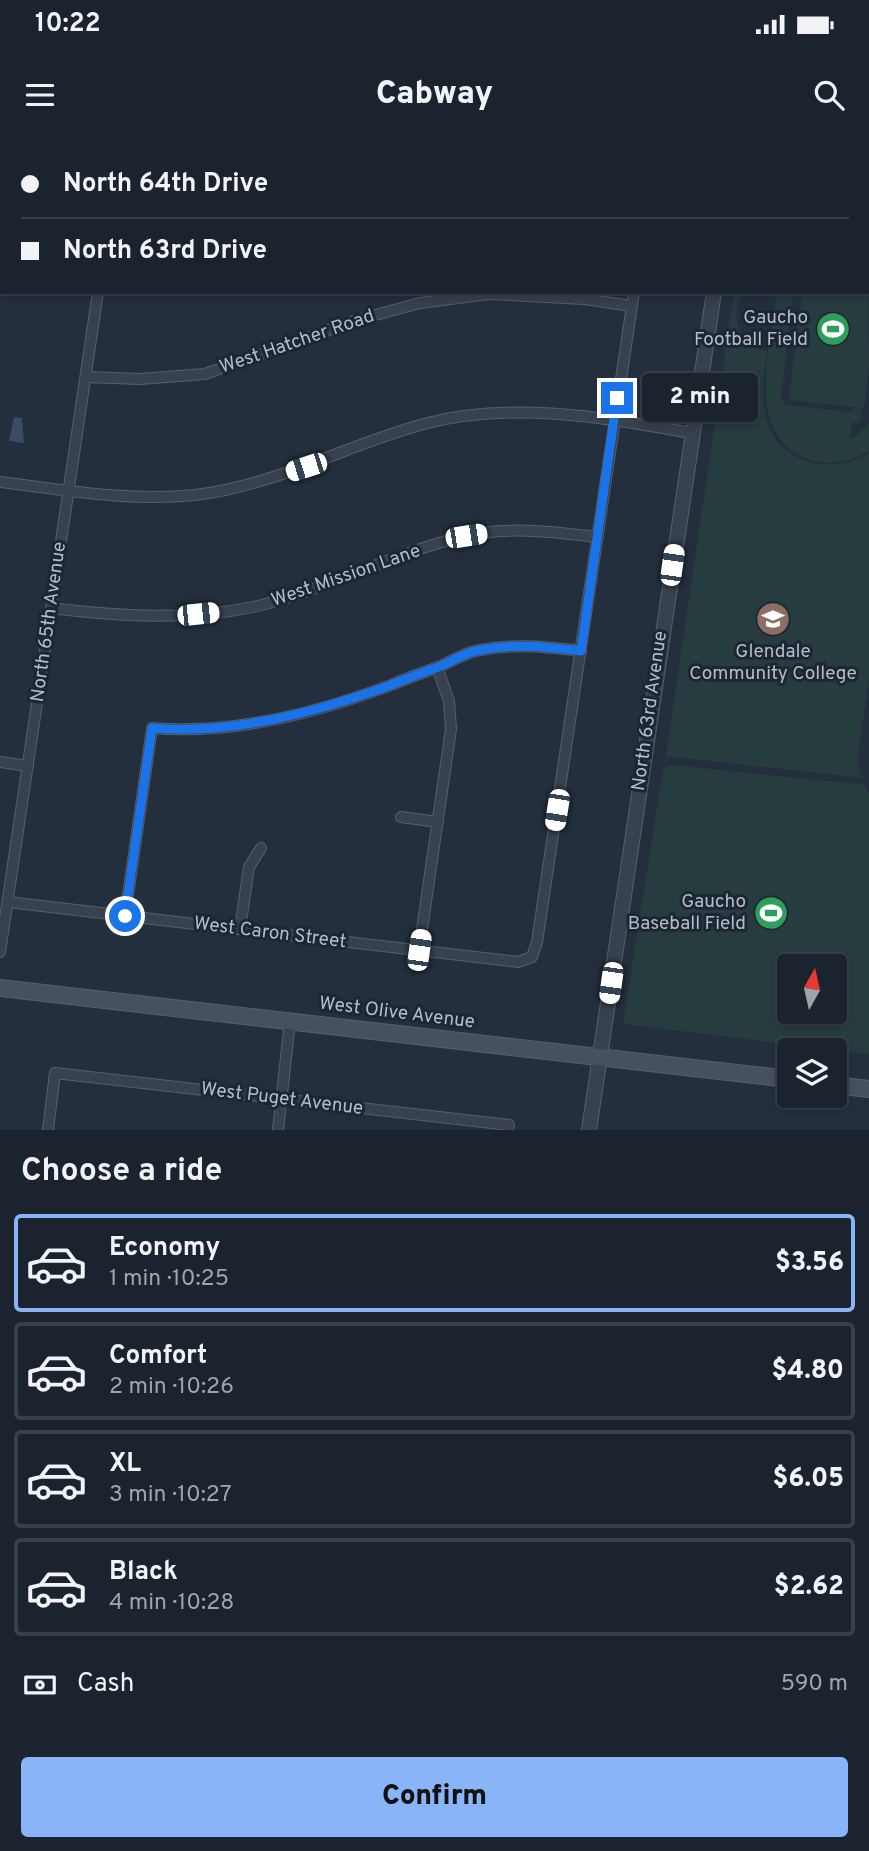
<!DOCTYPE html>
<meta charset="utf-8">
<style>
:root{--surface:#1b232e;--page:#282f3a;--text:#f1f3f6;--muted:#a0a4aa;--line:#39404a;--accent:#8ab4f8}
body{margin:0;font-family:Overpass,sans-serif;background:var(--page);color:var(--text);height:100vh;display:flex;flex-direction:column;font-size:26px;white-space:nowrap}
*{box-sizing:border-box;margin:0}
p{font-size:23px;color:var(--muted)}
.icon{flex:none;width:38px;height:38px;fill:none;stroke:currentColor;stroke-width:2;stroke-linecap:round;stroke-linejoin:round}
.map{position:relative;height:990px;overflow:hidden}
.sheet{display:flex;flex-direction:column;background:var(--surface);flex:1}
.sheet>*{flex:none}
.top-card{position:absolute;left:0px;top:0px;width:870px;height:154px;box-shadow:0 4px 10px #0003,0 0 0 2px var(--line);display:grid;align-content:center;height:154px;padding:0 21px;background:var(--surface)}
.needle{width:46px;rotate:8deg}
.fabs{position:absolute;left:777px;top:814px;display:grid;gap:14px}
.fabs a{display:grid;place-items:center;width:70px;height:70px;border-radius:7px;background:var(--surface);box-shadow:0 4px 10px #0003,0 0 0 2px var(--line);font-size:35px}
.end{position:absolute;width:32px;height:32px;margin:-16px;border:9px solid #1a73e8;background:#fff;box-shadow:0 0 0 4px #fff}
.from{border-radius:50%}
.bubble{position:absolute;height:49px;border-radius:7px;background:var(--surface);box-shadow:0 4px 10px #0003,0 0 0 2px var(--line);font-size:23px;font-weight:800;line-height:49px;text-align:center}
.car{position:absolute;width:21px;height:42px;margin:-21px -10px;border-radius:9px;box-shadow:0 0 5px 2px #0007;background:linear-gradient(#fff 24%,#345 0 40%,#fff 0 76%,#345 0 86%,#fff 0)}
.top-card b{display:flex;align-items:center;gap:24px;height:66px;font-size:26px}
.top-card b+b{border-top:2px solid var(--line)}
.top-card i{width:18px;height:18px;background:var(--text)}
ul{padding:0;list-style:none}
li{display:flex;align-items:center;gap:21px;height:98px;margin:0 14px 10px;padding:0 7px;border:4px solid var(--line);border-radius:7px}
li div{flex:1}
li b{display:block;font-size:26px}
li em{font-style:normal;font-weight:800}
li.active{border-color:var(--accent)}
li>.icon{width:63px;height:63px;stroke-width:1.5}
h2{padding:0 21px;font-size:32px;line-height:84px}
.pay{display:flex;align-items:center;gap:18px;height:77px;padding:0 21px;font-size:26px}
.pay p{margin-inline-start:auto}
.button{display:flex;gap:14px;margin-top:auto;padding:14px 21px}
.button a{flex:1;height:80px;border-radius:7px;background:var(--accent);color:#111;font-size:28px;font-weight:800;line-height:80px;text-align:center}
.status{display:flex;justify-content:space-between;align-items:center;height:49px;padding:0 35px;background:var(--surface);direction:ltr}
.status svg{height:19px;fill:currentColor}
header{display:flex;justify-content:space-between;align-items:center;height:91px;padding:0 21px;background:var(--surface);font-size:32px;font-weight:800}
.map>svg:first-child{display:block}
.green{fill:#263c3f;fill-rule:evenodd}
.water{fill:#394c67}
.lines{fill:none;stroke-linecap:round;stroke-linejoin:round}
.minor-casing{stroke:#565f6c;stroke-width:12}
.tertiary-casing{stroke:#565f6c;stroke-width:16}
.secondary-casing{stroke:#565f6c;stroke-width:18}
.minor{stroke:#38414e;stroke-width:10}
.tertiary{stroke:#38414e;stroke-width:14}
.secondary{stroke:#465061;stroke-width:16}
.route{stroke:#1a73e8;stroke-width:9}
.labels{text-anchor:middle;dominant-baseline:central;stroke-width:6;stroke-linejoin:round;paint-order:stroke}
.poi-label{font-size:19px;fill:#b4bcc9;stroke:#1d2633;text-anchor:end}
.street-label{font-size:19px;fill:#b4bcc9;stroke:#1d2633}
</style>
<div class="status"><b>10:22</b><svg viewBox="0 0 49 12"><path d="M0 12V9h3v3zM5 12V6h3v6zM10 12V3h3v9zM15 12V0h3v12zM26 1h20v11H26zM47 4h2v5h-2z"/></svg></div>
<header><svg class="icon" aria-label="menu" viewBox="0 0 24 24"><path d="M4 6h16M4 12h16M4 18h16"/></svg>Cabway<svg class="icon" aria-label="search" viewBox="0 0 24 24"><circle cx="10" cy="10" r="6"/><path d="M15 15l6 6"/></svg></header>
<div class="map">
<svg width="869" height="990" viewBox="0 0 869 990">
<rect width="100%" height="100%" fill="#242f3e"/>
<path class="green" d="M868,101L869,225L864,268L789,260L802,152H868Z
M734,152H743L736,171L740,201L767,212C764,234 760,257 766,278C777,324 833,336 869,313V537L857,623L862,638L666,616Z
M777,152H793L781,258L786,265L852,272L853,268L862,269L860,283L852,282L850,297L852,299L869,284V311C850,322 829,327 807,319C743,295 771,203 777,152Z
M673,625L865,645L869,654V914L623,884L662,636L664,628ZM789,826H835V872H789Z"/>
<path class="water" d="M14,277L22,278L24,303L9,301Z"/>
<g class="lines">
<g class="minor-casing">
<path id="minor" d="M77,0L92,2
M119,2L120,0
M173,2L178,0
M656,2V0
M868,26H869
M0,108L2,109
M86,237L140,239L205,234L357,180L420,163L489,154L584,159L632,166
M0,342C65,350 130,362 195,355C279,345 349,303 428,283C515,261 605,278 691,293
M51,468C118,476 186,481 253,467C326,451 392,413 465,396C509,386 553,392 598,397
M0,622L28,626
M401,677L438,682
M8,762L518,822L532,817L537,802L634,152
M125,776L152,588C232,595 317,573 391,545C408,538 424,532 441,526C453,520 467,512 480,510C514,503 547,507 581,511
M240,789L249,727L261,708
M419,810L451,589L449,561L437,527
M0,812L98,152
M48,990L55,933L509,985L508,990
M278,990L290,881"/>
</g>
<g class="tertiary-casing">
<path id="tertiary" d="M738,2V0
M589,990L714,152"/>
</g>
<g class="secondary-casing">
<path id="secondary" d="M0,848L789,939
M835,945L869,949"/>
</g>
<use href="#minor" class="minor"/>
<use href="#tertiary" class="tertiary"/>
<use href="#secondary" class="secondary"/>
</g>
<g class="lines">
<path class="route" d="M125,776L152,588C232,595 317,572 391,545C408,538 424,532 441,526C453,520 467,512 480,510C514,503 547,507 581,511L617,258"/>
</g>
<defs>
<g id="stadium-disc" transform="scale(1.75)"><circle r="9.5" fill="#2e9e5b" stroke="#1d2633"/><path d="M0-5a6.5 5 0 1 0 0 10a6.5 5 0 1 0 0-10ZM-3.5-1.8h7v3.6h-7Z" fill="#fff"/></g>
<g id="university-disc" transform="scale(1.75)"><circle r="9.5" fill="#8d6e63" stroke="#1d2633"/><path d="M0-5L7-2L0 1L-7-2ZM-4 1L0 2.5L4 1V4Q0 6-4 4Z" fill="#fff"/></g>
</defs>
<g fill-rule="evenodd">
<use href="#stadium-disc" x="833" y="189"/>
<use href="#university-disc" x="773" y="479"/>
<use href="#stadium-disc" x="771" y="773"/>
</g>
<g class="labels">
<g class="poi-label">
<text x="808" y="178">Gaucho<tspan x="808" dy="22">Football Field</tspan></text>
<text x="773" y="512" text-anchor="middle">Glendale<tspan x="773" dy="22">Community College</tspan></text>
<text x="746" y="762">Gaucho<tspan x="746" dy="22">Baseball Field</tspan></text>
</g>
<g class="street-label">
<text transform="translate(297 202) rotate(-19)">West Hatcher Road</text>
<text transform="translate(346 436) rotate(-19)">West Mission Lane</text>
<text transform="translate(49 482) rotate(-82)">North 65th Avenue</text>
<text transform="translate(650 571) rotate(-82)">North 63rd Avenue</text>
<text transform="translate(270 793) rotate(7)">West Caron Street</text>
<text transform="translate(397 873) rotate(7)">West Olive Avenue</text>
<text transform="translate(282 959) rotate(7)">West Puget Avenue</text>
</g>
</g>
</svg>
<div class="fabs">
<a><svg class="needle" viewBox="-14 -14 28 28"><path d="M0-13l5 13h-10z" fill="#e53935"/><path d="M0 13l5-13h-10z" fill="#a0a4aa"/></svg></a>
<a><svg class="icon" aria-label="layers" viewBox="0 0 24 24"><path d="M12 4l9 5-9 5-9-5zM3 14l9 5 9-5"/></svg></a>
</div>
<i class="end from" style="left:125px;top:776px"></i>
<i class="end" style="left:617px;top:258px"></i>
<div class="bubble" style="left:642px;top:233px;width:116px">2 min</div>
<i class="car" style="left:306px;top:327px;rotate:252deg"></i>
<i class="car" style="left:466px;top:396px;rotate:81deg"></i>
<i class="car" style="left:672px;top:425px;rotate:8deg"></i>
<i class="car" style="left:198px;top:474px;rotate:84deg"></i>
<i class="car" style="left:557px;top:670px;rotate:189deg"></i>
<i class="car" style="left:419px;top:810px;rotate:8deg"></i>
<i class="car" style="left:611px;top:843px;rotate:188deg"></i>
<div class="top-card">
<b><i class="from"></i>North 64th Drive</b>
<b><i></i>North 63rd Drive</b>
</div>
</div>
<section class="sheet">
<h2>Choose a ride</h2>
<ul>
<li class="active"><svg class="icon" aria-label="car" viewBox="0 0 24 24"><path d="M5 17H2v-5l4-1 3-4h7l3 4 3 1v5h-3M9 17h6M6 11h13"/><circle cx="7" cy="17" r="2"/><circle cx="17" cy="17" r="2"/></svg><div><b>Economy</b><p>1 min · 10:25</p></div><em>$3.56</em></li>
<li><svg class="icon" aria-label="car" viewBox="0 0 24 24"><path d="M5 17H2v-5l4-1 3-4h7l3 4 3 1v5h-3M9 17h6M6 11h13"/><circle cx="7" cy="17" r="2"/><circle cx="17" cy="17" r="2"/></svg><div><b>Comfort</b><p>2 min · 10:26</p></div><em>$4.80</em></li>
<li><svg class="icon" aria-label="car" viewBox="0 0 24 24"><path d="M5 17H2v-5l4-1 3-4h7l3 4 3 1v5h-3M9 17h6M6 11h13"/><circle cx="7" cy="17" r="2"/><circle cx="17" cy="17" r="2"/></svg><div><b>XL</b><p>3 min · 10:27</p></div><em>$6.05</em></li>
<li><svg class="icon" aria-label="car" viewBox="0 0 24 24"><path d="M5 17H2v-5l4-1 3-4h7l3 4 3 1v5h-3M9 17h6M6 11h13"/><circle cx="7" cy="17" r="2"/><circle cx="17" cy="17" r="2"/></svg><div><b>Black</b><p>4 min · 10:28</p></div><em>$2.62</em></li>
</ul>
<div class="pay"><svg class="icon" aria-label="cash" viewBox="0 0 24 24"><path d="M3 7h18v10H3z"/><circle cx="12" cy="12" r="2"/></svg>Cash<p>590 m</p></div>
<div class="button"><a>Confirm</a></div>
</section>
